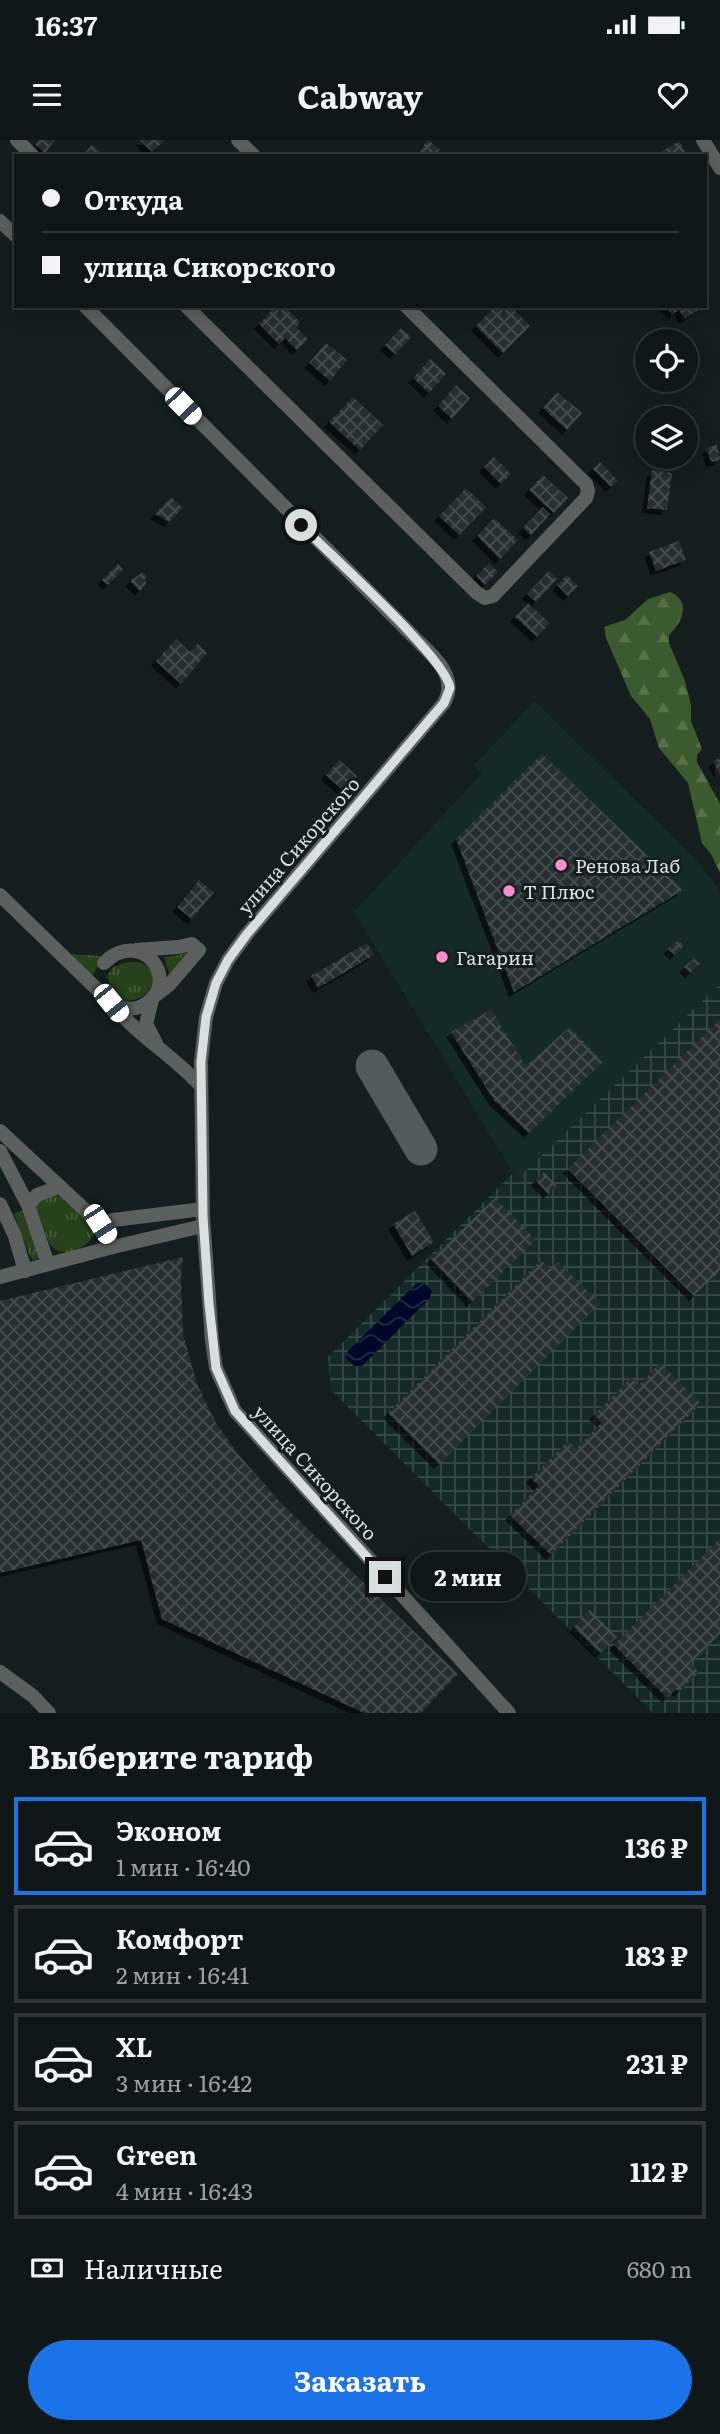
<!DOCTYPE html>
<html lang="ru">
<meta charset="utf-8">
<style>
:root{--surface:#0f1616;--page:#181f1f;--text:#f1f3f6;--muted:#9b9fa1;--line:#2f3535;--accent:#1a73e8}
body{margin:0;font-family:Literata,serif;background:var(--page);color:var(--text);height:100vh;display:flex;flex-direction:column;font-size:26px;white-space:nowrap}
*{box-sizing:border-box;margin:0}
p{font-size:23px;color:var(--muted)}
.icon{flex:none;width:38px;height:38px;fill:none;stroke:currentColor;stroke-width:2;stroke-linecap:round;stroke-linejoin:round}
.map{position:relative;height:1573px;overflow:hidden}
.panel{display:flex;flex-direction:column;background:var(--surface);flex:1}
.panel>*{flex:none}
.hud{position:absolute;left:14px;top:14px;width:693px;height:154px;border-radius:0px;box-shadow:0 4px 18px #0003,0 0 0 2px var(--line);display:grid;align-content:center;height:154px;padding:0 28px;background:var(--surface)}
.tools{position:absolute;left:635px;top:189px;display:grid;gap:14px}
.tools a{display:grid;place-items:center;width:63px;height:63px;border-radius:50%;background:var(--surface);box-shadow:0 4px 18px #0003,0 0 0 2px var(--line);font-size:35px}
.end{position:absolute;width:32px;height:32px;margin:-16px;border:9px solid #d8dfdf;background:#111;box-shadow:0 0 0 4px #111}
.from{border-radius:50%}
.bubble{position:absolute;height:49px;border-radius:24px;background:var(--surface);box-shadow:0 4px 18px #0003,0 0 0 2px var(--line);font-size:23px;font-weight:700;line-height:49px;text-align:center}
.car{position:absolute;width:21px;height:42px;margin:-21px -10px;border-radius:9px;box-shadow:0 0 5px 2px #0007;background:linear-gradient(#fff 24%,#345 0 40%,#fff 0 76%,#345 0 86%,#fff 0)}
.hud b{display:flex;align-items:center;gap:24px;height:66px;font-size:26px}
.hud b+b{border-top:2px solid var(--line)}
.hud i{width:18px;height:18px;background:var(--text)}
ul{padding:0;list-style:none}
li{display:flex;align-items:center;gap:21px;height:98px;margin:0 14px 10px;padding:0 14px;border:4px solid var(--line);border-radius:0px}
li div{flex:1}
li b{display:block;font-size:26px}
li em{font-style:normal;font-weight:700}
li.current{border-color:var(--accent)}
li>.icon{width:63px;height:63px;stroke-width:1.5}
h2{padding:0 28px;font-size:32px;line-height:84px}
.pay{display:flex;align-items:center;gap:18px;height:77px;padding:0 28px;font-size:26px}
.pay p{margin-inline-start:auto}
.button{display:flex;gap:14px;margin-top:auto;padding:14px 28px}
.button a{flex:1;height:80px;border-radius:42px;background:var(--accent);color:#fff;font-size:28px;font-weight:700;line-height:80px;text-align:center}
.status{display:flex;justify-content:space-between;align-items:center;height:49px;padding:0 35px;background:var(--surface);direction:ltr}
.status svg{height:19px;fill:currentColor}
header{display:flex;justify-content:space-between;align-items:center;height:91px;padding:0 28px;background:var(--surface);font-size:32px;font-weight:700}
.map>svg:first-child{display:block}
.built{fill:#162929}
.industrial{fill:url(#industrial-grid)}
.grass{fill:url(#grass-tufts)}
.forest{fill:url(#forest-firs)}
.water{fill:url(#water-waves)}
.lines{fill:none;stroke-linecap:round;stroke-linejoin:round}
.taxiway{stroke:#525a5a;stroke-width:33}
.building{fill:url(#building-cross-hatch);filter:url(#shadow)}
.minor{stroke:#5b5f5d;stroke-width:14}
.route{stroke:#d8dfdf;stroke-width:9}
.poi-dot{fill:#f98fc8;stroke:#141e1e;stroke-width:2.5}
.labels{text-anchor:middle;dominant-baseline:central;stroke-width:6;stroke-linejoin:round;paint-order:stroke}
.street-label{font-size:19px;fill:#d8dfdf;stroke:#141e1e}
.poi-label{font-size:19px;fill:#d8dfdf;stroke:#141e1e;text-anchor:start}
</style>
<div class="status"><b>16:37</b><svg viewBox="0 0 49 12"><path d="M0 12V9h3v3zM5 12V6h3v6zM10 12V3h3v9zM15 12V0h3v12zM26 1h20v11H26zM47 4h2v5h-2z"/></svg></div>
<header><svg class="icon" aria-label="menu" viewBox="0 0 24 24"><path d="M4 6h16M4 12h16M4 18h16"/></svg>Cabway<svg class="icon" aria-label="heart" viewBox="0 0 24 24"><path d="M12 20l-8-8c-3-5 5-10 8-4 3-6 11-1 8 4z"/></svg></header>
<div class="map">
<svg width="720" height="1573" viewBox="0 0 720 1573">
<defs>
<pattern id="industrial-grid" width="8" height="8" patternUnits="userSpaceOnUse" patternTransform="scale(1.75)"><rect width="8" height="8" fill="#162929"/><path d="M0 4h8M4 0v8" fill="none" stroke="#374848"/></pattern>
<pattern id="grass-tufts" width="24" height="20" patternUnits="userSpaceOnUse" patternTransform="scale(1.75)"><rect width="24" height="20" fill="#27421a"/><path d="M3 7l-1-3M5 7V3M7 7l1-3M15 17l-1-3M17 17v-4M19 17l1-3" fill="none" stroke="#465d3b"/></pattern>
<pattern id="forest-firs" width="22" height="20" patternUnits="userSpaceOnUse" patternTransform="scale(1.75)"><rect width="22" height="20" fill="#3b5a2d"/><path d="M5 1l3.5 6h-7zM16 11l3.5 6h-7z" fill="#57714b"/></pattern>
<pattern id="water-waves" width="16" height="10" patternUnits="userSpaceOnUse" patternTransform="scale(1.75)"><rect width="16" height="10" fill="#00062a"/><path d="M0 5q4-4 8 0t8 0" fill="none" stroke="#242a48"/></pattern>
<pattern id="building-cross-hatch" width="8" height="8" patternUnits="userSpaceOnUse" patternTransform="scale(1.75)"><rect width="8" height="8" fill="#272f33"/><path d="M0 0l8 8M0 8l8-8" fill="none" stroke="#464d50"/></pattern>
<filter id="shadow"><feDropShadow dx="-5" dy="5" stdDeviation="0" flood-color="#0009"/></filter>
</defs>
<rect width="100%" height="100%" fill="#141e1e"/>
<path class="built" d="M535,561L700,724L720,751V844L517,1039L354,772L482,633L474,625Z"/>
<path class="industrial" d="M720,844V1573H653L331,1250L328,1217L513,1033L517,1039Z"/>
<path class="grass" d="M190,811L170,838L164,817L175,816Z
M70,814L102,816L91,840Z
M128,822C142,821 150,824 154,839C149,855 141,860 124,861L113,854L107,836L113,827Z
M54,1054L60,1057L95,1088C94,1108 60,1122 49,1103L36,1067L38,1060Z
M22,1070L38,1115L37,1119L33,1120L30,1116L14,1074Z"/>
<path class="forest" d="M670,452C692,461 682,483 669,495V503L685,541L691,565V581L702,609L697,615V622L720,664V733L711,714L702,703L688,643L659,608L650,579L631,556L606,498L604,487L625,480L648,459Z"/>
<path class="water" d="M420,1143H424L432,1151L429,1159L362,1226H354L346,1218L348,1211L415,1145Z"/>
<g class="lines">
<path class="taxiway" d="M372,926L421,1009"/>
</g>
<path class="building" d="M39,0H55L45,13L35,5Z
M140,0H165L152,12Z
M428,0L440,10L436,16H421L418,13Z
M679,1L687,16H663L661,12Z
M92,5L105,16H82Z
M276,166H284L300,182L296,187L308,199L297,210L285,198L279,204L259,184Z
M495,166H510L530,186L503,213L476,186Z
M666,166H704L685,179L679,170L672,175Z
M401,188L411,197L395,214L385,205Z
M326,203L347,220L330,241L309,223Z
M430,219L446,234L429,253L413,238Z
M456,245L470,258L452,279L438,266Z
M557,252L582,273L567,290L543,268Z
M353,257L383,285L360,310L329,282Z
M717,305L720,320L711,322L707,308Z
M494,317L511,334L501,344L484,327Z
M600,322L618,341L611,347L593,329Z
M652,330L672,333L667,370L647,368Z
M543,335L568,358L554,373L529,350Z
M466,348L486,367L459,395L439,376Z
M171,357L183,368L169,382L155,374Z
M543,367L550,374L531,395L523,388Z
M494,378L518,400L500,419L477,396Z
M679,401L686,420L656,431L649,412Z
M489,423L498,432L485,445L476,436Z
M118,424L123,429L108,445L102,440Z
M549,431L557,439L536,462L527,454Z
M143,432L147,437L144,440L147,443L140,451L130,441Z
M567,435L578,446L568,456L557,445Z
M528,463L550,483L537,497L515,477Z
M176,499L190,512L198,504L207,513L181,544L156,521Z
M542,614L683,750L514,852L456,699Z
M720,618V635L713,621Z
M339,620L357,636L344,651L326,635Z
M199,740L214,752L192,779L177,767Z
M678,800L684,806L675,815L668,809Z
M367,803L374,815L318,848L311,836Z
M695,818L700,824L690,833L684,827Z
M491,870L526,926L570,887L603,922L529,993L494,960L451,892Z
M720,879V1131L694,1156L568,1029Z
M544,1032L557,1046L548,1054L536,1040Z
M495,1058L536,1100L472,1162L431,1119Z
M415,1071L434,1102L412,1116L393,1084Z
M183,1117L181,1135L183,1194L197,1244L216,1283L237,1313L281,1363L458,1534L421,1573H364L162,1479L141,1400L0,1433V1161Z
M541,1120L551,1129L558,1122L600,1163L439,1324L388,1273Z
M660,1223L701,1263L551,1415L510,1375L539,1346L531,1338L568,1301L576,1309L602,1282L594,1275L631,1238L639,1245Z
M720,1399V1494L690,1524L699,1532L679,1552L676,1549L667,1558L614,1505Z
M590,1470L617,1497L600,1513L574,1487Z"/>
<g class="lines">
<path class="minor" d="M17,0L33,16
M238,0L254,16
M703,0L720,28
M0,81L16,96
M85,166L412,495C430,514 460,535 444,563L247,794L228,820L216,843L206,877L201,922L203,1077L212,1201L216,1228L235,1271L509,1573
M186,166L477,453L485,458L493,456L586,358L588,351L586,344L406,166
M0,755L111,863C123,869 135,872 147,863C181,838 140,787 104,823
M136,810L178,807L192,804L199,810L169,845L156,855
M152,860L146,884L156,903
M111,863C137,895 172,915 200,945
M0,991L100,1084L113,1107
M0,1011L28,1065L48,1124
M0,1064L15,1096L25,1131
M28,1065L37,1055L58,1047
M100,1084L113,1080L203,1069
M0,1137L113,1107L203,1086
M0,1532L33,1556L49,1573"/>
</g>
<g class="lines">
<path class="route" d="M301,385C328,413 447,519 450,548L444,563L247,794L228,820L216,843L206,877L201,922L203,1077L209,1164L216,1228L235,1271L385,1437"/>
</g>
<g class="poi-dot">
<circle cx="561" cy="725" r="7"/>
<circle cx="509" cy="751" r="7"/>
<circle cx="442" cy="817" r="7"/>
</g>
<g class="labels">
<g class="street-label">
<text transform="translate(298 705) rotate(-49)">улица Сикорского</text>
<text transform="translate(316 1332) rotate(48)">улица Сикорского</text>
</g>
<g class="poi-label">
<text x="575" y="725">Ренова Лаб</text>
<text x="523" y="751">Т Плюс</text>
<text x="456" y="817">Гагарин</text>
</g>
</g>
</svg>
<div class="tools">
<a><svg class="icon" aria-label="locate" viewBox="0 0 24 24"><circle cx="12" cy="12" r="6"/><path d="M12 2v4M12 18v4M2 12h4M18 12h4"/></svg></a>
<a><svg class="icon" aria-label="layers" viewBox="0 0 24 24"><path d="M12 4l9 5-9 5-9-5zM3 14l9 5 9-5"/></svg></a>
</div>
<i class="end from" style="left:301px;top:385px"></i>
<i class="end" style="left:385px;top:1437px"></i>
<div class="bubble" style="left:410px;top:1412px;width:116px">2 мин</div>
<i class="car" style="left:183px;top:266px;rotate:136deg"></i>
<i class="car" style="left:111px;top:863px;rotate:141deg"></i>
<i class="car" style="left:100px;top:1084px;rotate:147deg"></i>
<div class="hud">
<b><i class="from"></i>Откуда</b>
<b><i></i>улица Сикорского</b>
</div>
</div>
<section class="panel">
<h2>Выберите тариф</h2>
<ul>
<li class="current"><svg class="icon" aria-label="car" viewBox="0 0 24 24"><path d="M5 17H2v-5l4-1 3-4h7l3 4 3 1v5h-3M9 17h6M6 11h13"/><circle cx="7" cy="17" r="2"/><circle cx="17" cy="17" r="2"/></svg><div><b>Эконом</b><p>1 мин · 16:40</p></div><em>136 ₽</em></li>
<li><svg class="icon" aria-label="car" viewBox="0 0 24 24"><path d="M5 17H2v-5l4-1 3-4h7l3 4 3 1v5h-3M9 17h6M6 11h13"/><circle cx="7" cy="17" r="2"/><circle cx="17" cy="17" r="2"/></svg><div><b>Комфорт</b><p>2 мин · 16:41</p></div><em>183 ₽</em></li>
<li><svg class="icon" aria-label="car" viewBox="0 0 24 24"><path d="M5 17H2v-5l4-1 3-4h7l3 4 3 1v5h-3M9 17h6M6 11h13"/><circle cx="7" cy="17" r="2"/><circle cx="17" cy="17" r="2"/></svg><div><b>XL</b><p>3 мин · 16:42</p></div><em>231 ₽</em></li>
<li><svg class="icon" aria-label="car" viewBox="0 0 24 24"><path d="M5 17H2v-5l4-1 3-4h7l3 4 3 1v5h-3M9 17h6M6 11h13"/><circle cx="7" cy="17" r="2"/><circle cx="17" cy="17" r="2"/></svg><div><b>Green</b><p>4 мин · 16:43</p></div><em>112 ₽</em></li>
</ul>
<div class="pay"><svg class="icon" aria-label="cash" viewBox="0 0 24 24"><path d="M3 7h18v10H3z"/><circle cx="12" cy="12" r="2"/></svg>Наличные<p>680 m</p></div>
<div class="button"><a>Заказать</a></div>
</section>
